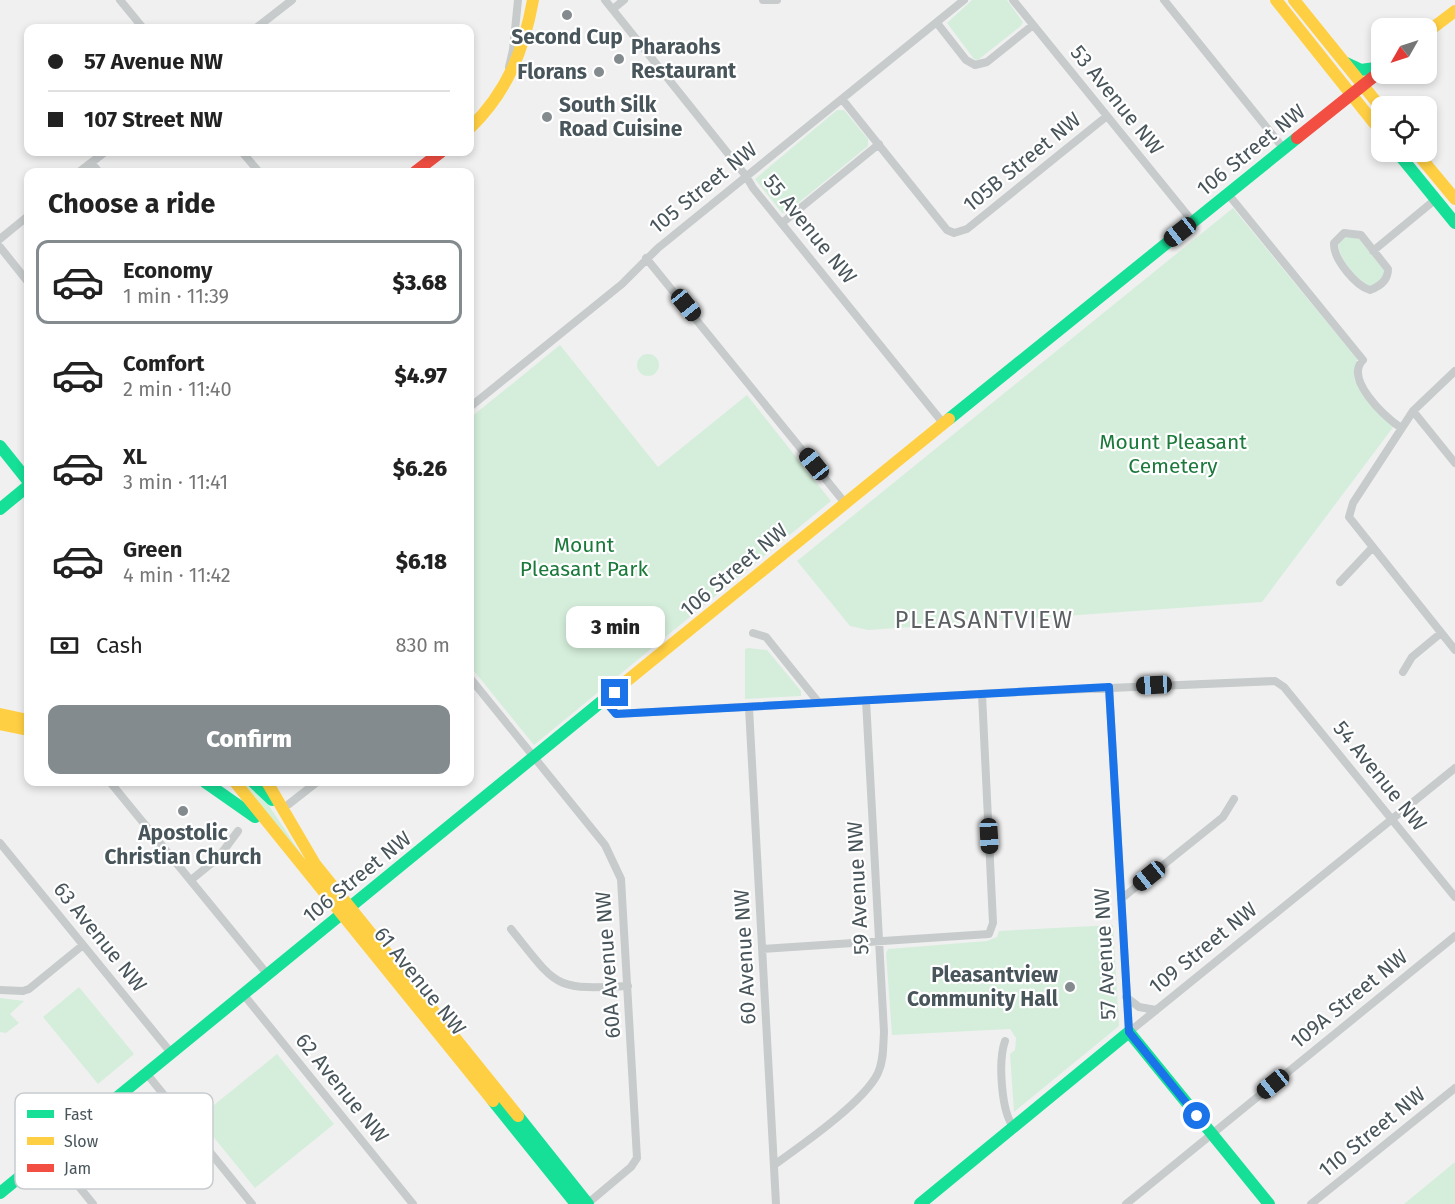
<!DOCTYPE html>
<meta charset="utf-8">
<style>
:root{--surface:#fff;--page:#f2f2f2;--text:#222;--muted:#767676;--line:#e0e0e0;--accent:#838b8f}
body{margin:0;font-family:"Fira Sans",sans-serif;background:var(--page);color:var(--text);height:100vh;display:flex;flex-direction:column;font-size:22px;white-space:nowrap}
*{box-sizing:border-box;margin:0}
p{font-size:20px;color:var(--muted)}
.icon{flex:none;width:33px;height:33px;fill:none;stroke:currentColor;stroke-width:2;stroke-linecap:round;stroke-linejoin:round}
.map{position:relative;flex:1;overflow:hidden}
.drawer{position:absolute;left:24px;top:168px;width:450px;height:618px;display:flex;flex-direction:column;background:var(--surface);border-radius:12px;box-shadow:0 3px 9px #0003}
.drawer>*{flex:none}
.top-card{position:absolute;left:24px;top:24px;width:450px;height:132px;border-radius:12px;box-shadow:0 3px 9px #0003;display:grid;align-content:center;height:132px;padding:0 24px;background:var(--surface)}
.needle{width:39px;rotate:231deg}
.tools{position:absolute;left:1371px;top:18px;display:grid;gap:12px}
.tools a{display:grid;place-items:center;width:66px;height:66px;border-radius:12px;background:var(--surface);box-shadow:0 3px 9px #0003;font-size:30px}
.end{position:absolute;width:27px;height:27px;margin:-14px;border:8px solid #1a73e8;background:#fff;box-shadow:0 0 0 3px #fff}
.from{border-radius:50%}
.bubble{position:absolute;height:42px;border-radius:12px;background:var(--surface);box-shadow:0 3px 9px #0003;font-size:20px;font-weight:800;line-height:42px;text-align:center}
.car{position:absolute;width:18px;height:36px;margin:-18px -9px;border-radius:8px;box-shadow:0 0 4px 2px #0007;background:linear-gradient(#222 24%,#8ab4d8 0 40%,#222 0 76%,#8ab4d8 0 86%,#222 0)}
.top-card b{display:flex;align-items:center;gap:21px;height:57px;font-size:22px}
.top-card b+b{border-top:2px solid var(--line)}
.top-card i{width:15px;height:15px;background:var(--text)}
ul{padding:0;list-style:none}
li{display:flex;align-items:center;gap:18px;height:84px;margin:0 12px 9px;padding:0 12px;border:3px solid transparent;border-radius:12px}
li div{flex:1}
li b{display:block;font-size:22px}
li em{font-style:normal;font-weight:800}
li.current{border-color:var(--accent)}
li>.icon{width:54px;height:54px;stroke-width:1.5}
h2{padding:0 24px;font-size:27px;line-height:72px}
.pay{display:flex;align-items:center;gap:15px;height:66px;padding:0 24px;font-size:22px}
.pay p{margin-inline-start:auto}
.cta{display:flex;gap:12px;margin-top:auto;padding:12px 24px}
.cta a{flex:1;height:69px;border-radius:12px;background:var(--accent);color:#fff;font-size:24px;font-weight:800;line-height:69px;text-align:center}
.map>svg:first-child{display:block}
.green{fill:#d5eedb}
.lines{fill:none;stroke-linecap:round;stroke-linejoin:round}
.street{stroke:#c7cbcc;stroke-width:8}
.fast{stroke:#16e098;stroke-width:12}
.slow{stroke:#ffcf43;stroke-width:12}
.jam{stroke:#f24e42;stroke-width:12}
.route{stroke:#1a73e8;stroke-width:8}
.poi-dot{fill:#838b8f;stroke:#fff;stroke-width:2}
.labels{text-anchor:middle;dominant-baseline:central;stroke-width:4.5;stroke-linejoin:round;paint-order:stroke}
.poi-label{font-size:21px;font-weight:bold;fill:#48555b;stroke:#fff}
.street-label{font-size:21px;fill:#48555b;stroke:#fff}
.park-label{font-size:21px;fill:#1b7a3b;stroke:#fff}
.quarter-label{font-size:24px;letter-spacing:1.5px;fill:#5c6063;stroke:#fff}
.key{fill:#fff;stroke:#c8ccce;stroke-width:1.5}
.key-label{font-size:16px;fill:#48555b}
</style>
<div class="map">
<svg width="1455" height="1204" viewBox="0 0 1455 1204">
<rect width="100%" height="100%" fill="#f0f0f0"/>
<path class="green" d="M972,0H1007L1023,22L1021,26L978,60L974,59L947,23Z
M837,110H844L868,139V146L786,213H782L755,179Z
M1233,208L1357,359L1354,379L1394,426L1262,602L868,630L850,626L797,561Z
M1346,236L1358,238L1384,270C1382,279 1379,283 1370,286C1356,279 1340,260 1338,244Z
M560,345L658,467L747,395L831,501L534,745L470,666V418Z
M637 365a11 11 0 1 1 22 0a11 11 0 1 1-22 0Z
M748,648L767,650L801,691V696L745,699V649Z
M240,782H248L262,795L307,863Z
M1113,925L1119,1026L1014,1112L1010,1054L1015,1050L1016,1038L1010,1029L892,1035L886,953L888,949L987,941L997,937L999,931Z
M79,987L134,1054L98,1084L43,1017Z
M0,998L24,1001L10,1014L19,1023L6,1033L0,1032Z
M277,1054L334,1124L255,1188L198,1118Z
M1455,1162V1204H1404Z"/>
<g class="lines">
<path class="street" d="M120,0L143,28
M605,0L746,176L753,188L943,423
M763,0H777
M1013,0L1193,222
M1164,0L1284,149
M613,9L624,0
M937,23L966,60L975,65L987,62L1033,25
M256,28L292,0
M509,67L513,50L518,0
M842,99L947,230L954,233L967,229L1107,116
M242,152L259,172
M91,163L99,172
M79,172L105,152
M1228,194L1363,360C1344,379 1384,416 1401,428
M782,223L879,144
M1344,233L1361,235L1388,269C1388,280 1381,286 1370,290C1356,286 1333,259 1334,243Z
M0,239L28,216
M0,247L28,282
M1373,251L1436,199
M646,258L845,503
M1455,371L1413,411L1353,503L1349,517L1455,650
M470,407L622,284L658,248L964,0
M1413,411L1455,463
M1340,582L1372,548
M753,633L766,637L819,703
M1403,672L1412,657L1441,633
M470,678L605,845L621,879L637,1158L631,1167L587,1204
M1109,687L1129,1032
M605,701L616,714L995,693L1275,681L1284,687L1455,897
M749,708L776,1204
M110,782L268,975
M289,804L317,782
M0,843L172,1054
M191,880L218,858L238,831
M1121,899L1223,817L1234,799
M511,929C558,987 552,990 628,986
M762,949L989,934L993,923L982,694
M0,990L23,991L29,989L83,945
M244,995L413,1204
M1126,997L1139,1007L1156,1010
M1129,1032L1455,768
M1005,1041C998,1061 1001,1112 1014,1128
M147,1074L252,1204
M51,1152L93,1204
M774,1165C802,1145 864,1102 878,1073C884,1060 883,1046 884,1032L866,700
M1126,1204L1455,936
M1311,1204L1455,1088"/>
<path class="fast" d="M1346,63L1361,70L1382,67
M1397,152L1455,223
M949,419L1297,138
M0,446L28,481
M0,509L28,486
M205,782L255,817
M253,782L272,800
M493,1101L576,1204
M518,1116L588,1204
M0,1193L623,684
M920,1204L1129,1032L1269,1204"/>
<path class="slow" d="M1276,0L1382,133
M1294,0L1382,109
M1426,33L1455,11
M470,128C507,92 524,50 533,0
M1416,152L1455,199
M623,684L949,419
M0,714L28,720
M0,724L28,730
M235,782L493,1101
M267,782L315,864L518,1116"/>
<path class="jam" d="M1297,138L1382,70
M415,172L441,152"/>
</g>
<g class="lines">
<path class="route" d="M615,693L605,701L616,714L1109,687L1129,1032L1197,1116"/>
</g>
<g class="poi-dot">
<circle cx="567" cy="15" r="6"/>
<circle cx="619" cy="59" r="6"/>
<circle cx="599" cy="72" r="6"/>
<circle cx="547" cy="117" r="6"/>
<circle cx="183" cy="811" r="6"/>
<circle cx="1070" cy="987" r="6"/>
</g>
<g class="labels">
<g class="poi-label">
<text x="567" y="37">Second Cup</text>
<text x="631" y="47" text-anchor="start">Pharaohs<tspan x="631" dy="24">Restaurant</tspan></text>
<text x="587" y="72" text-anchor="end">Florans</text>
<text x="559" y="105" text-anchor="start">South Silk<tspan x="559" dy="24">Road Cuisine</tspan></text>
<text x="183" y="833">Apostolic<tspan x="183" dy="24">Christian Church</tspan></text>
<text x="1058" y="975" text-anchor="end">Pleasantview<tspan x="1058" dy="24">Community Hall</tspan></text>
</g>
<g class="street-label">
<text transform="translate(1117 100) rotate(51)">53 Avenue NW</text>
<text transform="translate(1251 150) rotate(-39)">106 Street NW</text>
<text transform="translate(1022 162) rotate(-39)">105B Street NW</text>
<text transform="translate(703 188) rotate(-39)">105 Street NW</text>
<text transform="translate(810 229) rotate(51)">55 Avenue NW</text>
<text transform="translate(734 570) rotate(-40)">106 Street NW</text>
<text transform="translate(1380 776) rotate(51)">54 Avenue NW</text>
<text transform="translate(357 877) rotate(-39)">106 Street NW</text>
<text transform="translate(858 888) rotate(-93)">59 Avenue NW</text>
<text transform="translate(100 937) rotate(51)">63 Avenue NW</text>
<text transform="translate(1203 948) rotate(-39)">109 Street NW</text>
<text transform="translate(1105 954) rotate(-93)">57 Avenue NW</text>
<text transform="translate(745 957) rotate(-93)">60 Avenue NW</text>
<text transform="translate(608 965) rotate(-94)">60A Avenue NW</text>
<text transform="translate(420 981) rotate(51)">61 Avenue NW</text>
<text transform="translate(1349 999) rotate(-39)">109A Street NW</text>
<text transform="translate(342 1088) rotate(51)">62 Avenue NW</text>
<text transform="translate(1372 1132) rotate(-39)">110 Street NW</text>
</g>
<g class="park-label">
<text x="1173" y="442">Mount Pleasant<tspan x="1173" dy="24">Cemetery</tspan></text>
<text x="584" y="545">Mount<tspan x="584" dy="24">Pleasant Park</tspan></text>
</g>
<g class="quarter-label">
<text x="984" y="620">PLEASANTVIEW</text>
</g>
</g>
<rect x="15" y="1093" width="198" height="96" rx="9" class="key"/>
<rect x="27" y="1110" width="27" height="8" fill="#16e098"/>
<rect x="27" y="1137" width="27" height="8" fill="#ffcf43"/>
<rect x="27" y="1164" width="27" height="8" fill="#f24e42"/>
<g class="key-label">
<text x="64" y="1120">Fast</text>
<text x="64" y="1147">Slow</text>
<text x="64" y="1174">Jam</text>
</g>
</svg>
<div class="tools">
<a><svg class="needle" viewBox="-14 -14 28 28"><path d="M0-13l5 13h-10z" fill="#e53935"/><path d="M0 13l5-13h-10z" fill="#767676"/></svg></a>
<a><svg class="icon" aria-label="locate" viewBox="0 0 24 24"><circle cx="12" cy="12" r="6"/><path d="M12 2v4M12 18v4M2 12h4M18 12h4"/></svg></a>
</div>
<i class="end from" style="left:1197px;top:1116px"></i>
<i class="end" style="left:615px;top:693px"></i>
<div class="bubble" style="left:566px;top:606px;width:99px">3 min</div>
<i class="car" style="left:1180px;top:232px;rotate:232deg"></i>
<i class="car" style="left:686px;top:305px;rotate:141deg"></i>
<i class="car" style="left:814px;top:464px;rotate:321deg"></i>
<i class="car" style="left:1154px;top:685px;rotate:267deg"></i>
<i class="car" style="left:989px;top:836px;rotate:177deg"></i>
<i class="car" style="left:1149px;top:876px;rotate:231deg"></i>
<i class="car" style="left:1273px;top:1084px;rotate:231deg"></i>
<div class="top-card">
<b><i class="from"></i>57 Avenue NW</b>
<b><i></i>107 Street NW</b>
</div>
<section class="drawer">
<h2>Choose a ride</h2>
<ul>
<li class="current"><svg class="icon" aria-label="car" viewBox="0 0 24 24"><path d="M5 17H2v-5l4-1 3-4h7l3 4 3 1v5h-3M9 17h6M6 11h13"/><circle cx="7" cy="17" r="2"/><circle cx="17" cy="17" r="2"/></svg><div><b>Economy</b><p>1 min · 11:39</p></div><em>$3.68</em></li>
<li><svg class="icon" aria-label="car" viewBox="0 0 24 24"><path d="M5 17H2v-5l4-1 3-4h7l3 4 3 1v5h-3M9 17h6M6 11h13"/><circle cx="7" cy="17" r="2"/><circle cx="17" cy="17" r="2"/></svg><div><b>Comfort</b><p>2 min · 11:40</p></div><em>$4.97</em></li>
<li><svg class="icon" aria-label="car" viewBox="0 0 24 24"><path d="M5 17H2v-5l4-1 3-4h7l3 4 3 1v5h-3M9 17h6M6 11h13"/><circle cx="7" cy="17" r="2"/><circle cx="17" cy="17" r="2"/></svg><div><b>XL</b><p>3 min · 11:41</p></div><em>$6.26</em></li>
<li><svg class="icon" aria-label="car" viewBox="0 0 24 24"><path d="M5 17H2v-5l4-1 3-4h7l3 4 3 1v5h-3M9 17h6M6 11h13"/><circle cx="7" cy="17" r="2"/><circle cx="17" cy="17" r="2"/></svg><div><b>Green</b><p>4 min · 11:42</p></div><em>$6.18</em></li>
</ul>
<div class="pay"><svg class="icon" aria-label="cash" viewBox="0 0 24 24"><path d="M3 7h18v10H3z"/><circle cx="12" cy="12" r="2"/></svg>Cash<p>830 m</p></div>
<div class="cta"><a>Confirm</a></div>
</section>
</div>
